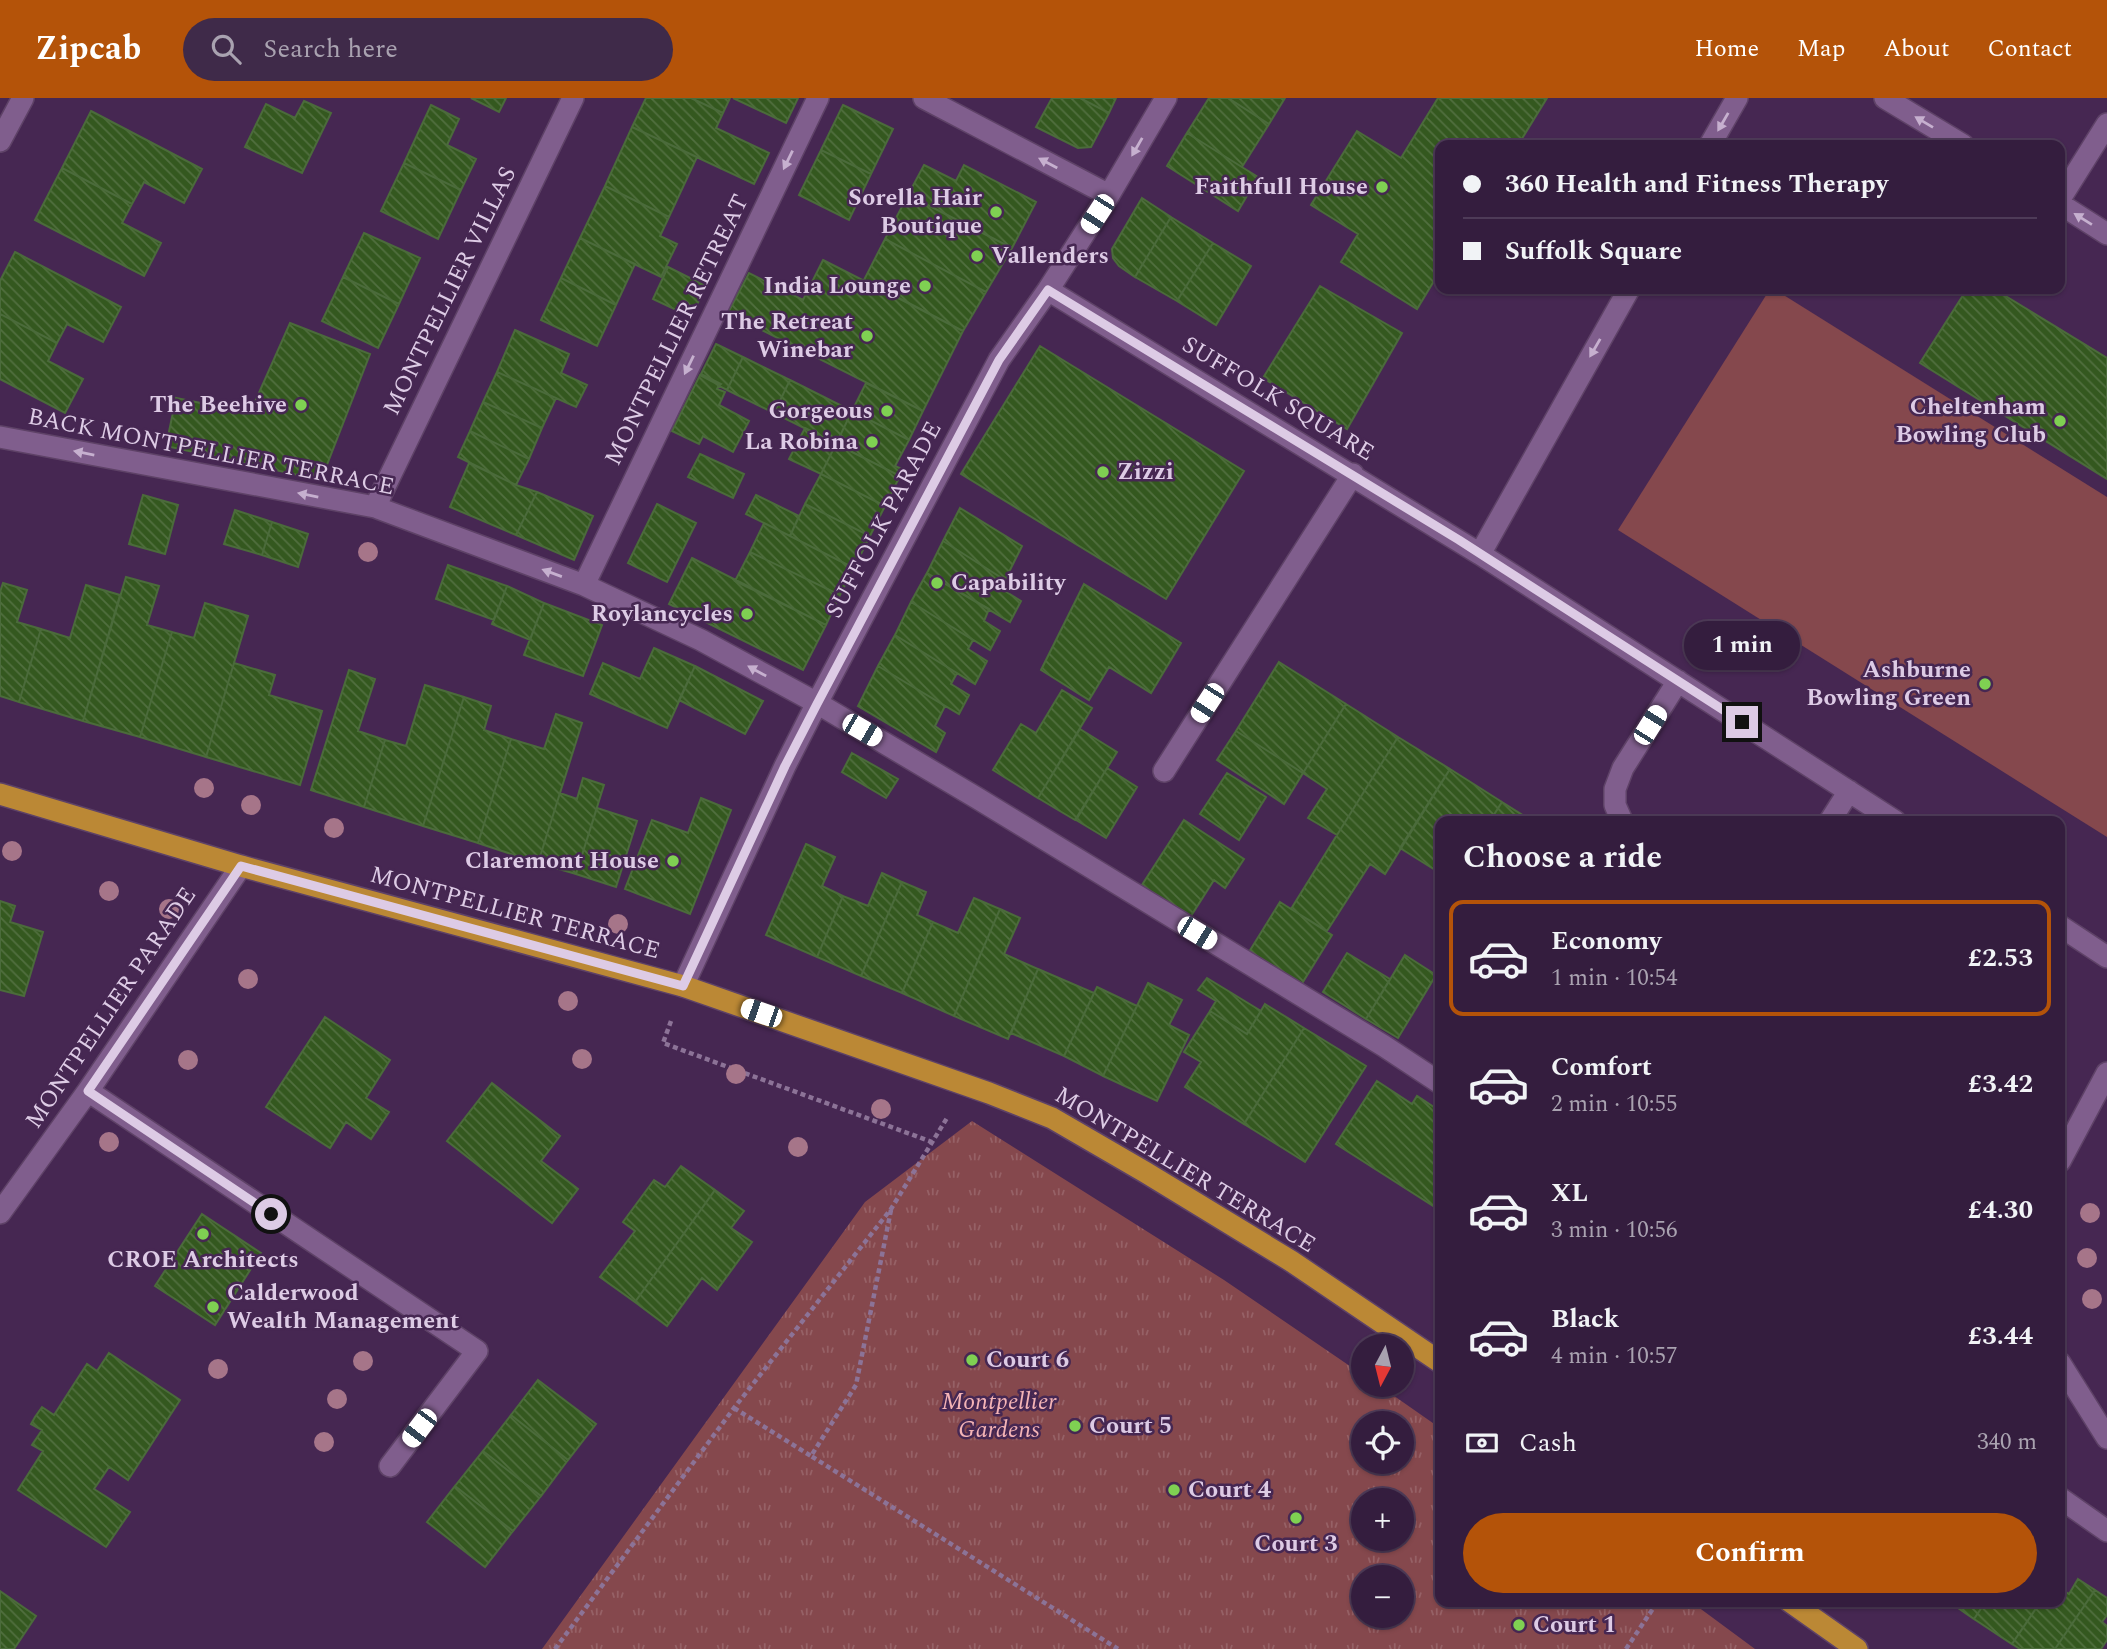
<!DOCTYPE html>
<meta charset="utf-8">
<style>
:root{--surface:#341d3e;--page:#3f2a49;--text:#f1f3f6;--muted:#a9a2b0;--line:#4e3b58;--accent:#b45309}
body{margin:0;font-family:Spectral,serif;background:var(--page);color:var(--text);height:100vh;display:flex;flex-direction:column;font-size:26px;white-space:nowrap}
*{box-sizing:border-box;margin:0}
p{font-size:23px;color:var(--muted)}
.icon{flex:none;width:38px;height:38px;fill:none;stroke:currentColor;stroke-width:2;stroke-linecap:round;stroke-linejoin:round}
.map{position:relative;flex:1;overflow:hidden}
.panel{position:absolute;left:1435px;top:718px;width:630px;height:791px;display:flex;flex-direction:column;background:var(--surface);border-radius:14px;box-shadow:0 2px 5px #0004,0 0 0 2px var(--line)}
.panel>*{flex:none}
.banner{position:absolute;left:1435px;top:42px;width:630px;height:154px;border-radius:14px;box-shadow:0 2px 5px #0004,0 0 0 2px var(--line);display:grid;align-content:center;height:154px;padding:0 28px;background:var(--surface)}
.needle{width:46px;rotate:187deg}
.tools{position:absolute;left:1351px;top:1236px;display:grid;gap:14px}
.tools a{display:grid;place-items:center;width:63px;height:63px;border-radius:50%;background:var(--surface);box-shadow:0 2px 5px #0004,0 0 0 2px var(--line);font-size:35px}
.end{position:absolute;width:32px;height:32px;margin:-16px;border:9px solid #ddcbe5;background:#111;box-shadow:0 0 0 4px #111}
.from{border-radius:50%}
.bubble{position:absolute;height:49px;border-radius:24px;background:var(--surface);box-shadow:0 2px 5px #0004,0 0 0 2px var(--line);font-size:23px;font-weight:700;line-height:49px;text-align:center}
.car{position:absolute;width:21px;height:42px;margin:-21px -10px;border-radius:9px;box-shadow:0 0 5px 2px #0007;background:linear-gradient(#fff 24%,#345 0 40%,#fff 0 76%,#345 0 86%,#fff 0)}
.banner b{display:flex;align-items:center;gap:24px;height:66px;font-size:26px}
.banner b+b{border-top:2px solid var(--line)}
.banner i{width:18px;height:18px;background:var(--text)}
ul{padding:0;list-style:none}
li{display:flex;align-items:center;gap:21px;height:116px;margin:0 14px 10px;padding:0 14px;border:4px solid transparent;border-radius:14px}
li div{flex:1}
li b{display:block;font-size:26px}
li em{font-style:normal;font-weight:700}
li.selected{border-color:var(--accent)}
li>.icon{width:63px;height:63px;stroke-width:1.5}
h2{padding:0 28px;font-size:32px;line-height:84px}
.pay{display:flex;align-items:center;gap:18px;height:77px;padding:0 28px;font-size:26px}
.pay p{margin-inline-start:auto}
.primary-button{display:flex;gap:14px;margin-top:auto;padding:14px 28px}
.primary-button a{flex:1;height:80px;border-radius:42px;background:var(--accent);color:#fff;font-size:28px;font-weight:700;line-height:80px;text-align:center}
header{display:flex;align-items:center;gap:42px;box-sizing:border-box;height:98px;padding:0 35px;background:var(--accent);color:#fff}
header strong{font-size:33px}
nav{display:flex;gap:38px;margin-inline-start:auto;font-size:24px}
.search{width:490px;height:63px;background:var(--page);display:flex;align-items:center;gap:18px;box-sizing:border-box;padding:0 24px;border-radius:38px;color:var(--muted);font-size:26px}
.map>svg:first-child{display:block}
.grass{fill:#85484d}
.park{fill:url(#park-tufts);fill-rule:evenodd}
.building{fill:url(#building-back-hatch);stroke:#4b6b3b;stroke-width:2}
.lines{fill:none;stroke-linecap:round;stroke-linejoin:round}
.minor-casing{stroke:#5e4267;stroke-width:24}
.highway-casing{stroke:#5e4267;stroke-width:24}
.path{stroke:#8c7397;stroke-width:4.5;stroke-dasharray:5 3.5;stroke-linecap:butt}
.minor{stroke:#805e8d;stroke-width:21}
.highway{stroke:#bb8835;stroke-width:21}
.tree{fill:#a67589}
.oneway{fill:#c6b0cf}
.route{stroke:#ddcbe5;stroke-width:9}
.poi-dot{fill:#7fd052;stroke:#462752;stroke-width:2.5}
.labels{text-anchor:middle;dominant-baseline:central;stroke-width:5;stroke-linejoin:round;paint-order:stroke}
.poi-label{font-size:24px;font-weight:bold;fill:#ddcbe5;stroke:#462752;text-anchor:end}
.street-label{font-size:24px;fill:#ddcbe5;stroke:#462752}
.park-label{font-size:24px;font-style:italic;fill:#f4b4b6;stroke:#462752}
</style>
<header>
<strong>Zipcab</strong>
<div class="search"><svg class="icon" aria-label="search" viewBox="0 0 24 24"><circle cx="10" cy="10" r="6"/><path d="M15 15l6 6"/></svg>Search here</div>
<nav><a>Home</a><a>Map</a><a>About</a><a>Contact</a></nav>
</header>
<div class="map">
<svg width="2107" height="1551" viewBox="0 0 2107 1551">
<defs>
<pattern id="park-tufts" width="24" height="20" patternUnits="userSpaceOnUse" patternTransform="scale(1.75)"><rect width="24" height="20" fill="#85484d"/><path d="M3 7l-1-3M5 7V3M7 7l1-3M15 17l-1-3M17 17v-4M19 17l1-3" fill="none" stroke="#966166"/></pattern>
<pattern id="building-back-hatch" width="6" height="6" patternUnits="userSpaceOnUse" patternTransform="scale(1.75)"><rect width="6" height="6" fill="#34581f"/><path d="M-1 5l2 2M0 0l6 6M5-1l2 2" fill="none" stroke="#516f3f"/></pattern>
</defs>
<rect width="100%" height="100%" fill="#462752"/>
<path class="grass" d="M1770,191H1774L2107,399V739L1618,432Z"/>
<path class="park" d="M972,1023L1224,1182L1363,1277V1286H1377L1440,1330V1503H1690L1755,1551H542L865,1104ZM1363,1325H1402V1363H1363ZM1363,1402H1402V1440H1363ZM1363,1479H1402V1517H1363Z"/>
<path class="building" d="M471,0H506L499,14Z
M646,0H691L723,15L716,30L769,55L754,86L632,29Z
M691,0H730L723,15Z
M733,0H798L786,25Z
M1052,0H1080L1109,15L1091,49L1078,50L1036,29Z
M1080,0H1116L1109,15Z
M1209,0H1228L1269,26L1242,69L1187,35Z
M1228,0H1285L1269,26Z
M1438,0H1547L1518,47H1440V173L1417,211L1341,164L1358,136L1311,107L1357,33L1401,60Z
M304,3L331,15L302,75L245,49L266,6L295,20Z
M431,7L459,21L447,47L476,61L461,92L404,65Z
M843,7L893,31L871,76L821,52Z
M91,13L202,71L184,105L144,84L132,106L62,70Z
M632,29L697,59L669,119L605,88Z
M1187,35L1258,79L1238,113L1167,68Z
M821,52L871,76L849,122L799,97Z
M404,65L461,92L438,141L381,113Z
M924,67L956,83L964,67L1036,104L1012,150L908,97Z
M62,70L132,106L122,125L161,145L144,178L35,122Z
M605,88L669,119L660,138L677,146L661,179L580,140Z
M908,97L1012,150L986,194L885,141Z
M1142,100L1171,119L1135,179L1119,168L1113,160L1112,151Z
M1171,119L1213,145L1177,203L1135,179Z
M364,135L420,160L399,206L343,179Z
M580,140L635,166L616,207L561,180Z
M885,141L986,194L963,233L864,182Z
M1213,145L1251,168L1216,227L1177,203Z
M15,154L121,209L103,244L67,226L57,245L0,216V183Z
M823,162L963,233L923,313L728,215L749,175L803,202Z
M668,169L706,188L691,219L653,201Z
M343,179L399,206L378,250L322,223Z
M561,180L616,207L597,248L541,222Z
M1320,188L1402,235L1347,331L1263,280Z
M1967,191H1994L2107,260V381L1920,265Z
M0,216L57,245L48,263L83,281L65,315L0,281Z
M290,225L370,256L321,382L166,348L176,300L250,315Z
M515,232L569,256L561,275L587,287L576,309L497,274Z
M716,246L743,259L727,292L719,288L721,286L701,276Z
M1040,248L1244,373L1166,501L961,376Z
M743,259L790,282L774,315L727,292Z
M497,274L556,300L542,330L483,304Z
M700,277L719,287L717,291L725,294L719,307L749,323L733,354L703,338L699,346L672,333Z
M790,282L852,313L836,346L774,315Z
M866,285L923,313L909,342L852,313Z
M483,304L542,330L529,361L470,333Z
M852,313L909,342L895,368L902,371L900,378L836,346Z
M805,330L836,346L821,376L789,361Z
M470,333L529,361L516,387L458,359Z
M836,346L900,378L885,408L821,376Z
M700,356L744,376L733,400L688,379Z
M469,365L516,387L537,394L516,437L450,409Z
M821,376L885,408L870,438L805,406Z
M537,394L593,418L574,462L516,437Z
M143,397L178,407L165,456L129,446Z
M756,397L799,418L790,438L746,416Z
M657,406L696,425L667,484L628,465Z
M805,406L870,438L854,470L790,438Z
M960,410L1022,448L1005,482L943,443Z
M235,412L272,424L262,457L224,446Z
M272,424L308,436L298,469L262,457Z
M764,425L854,470L840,497L750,454Z
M943,443L1005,482L1000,490L1021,503L1010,524L927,475Z
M750,454L840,497L826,527L735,483Z
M692,460L826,527L803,572L669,506Z
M448,467L507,488L494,522L436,501Z
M927,475L989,511L984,523L1000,533L990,552L911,504Z
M126,479L159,488L147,527L172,534L140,639L83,623Z
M3,485L27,492L17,524L41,531L19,604L0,598V494Z
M1084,486L1181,545L1151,595L1109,569L1089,602L1041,572Z
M86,487L120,497L83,623L19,604L41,531L70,540Z
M507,488L544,505L530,542L492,526Z
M911,504L973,542L968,551L987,563L975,586L895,537Z
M205,505L248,518L206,659L140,639L172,534L194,540Z
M544,505L602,527L583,578L524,557Z
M895,537L957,575L951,586L969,597L959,616L878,568Z
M654,550L695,568L667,630L590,596L603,565L640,581Z
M1279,564L1346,606L1303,675L1236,633Z
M234,565L275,577L269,597L322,613L300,687L206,659Z
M695,568L763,603L745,636L679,602Z
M878,568L945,608L935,628L945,635L936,654L858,608Z
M349,572L375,581L358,633L385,642L364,709L311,692Z
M425,587L464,599L423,728L364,709L385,642L406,648Z
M1062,592L1092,610L1038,700L993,672L1021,626L1036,635Z
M464,599L491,608L484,632L511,641L478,745L423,728Z
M1346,606L1398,639L1337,737L1308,720L1327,691L1303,675Z
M556,616L582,625L538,765L478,745L511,641L544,651Z
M1080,631L1117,654L1075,722L1038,700Z
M1236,633L1303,675L1284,706L1217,662Z
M1398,639L1450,671L1385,776L1370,766L1327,833L1291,811Z
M852,655L898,681L886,700L842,674Z
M1107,670L1137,689L1106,740L1076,722Z
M1450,671L1502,704L1490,723H1440V775L1400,750Z
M1227,675L1266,699L1239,742L1200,716Z
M583,680L604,687L576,776L538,765L560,695L577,701Z
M701,700L731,712L690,816L625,791L652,722L688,735Z
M1502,704L1532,723H1490Z
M597,710L637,723L616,789L576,776Z
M1184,722L1244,761L1225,790L1214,782L1189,821L1140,790Z
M806,746L835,759L822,788L843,798L817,859L766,837Z
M882,775L902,784L861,878L817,859L843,798L868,808Z
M902,784L926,794L917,817L933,824L902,895L861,878Z
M974,800L1000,811L954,918L902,895L933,824L958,835Z
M0,803L15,808L10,824L43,834L24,898L0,892Z
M1280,804L1332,837L1301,887L1249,854Z
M1000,811L1020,820L1004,856L1038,871L1008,941L954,918Z
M1347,855L1390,881L1366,921L1323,894Z
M1405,857L1436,877L1398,940L1366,921Z
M1038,871L1094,895L1064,958L1011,935Z
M1207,880L1261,913L1247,936L1210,913L1216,903L1198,892Z
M1148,885L1182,902L1169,927L1189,937L1157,1003L1103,978Z
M1097,889L1137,908L1103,978L1064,958Z
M1265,906L1304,930L1244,1026L1185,989L1201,964L1184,954L1210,913L1247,936Z
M325,919L390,962L366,1000L389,1014L371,1041L346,1024L330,1050L266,1009Z
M1304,930L1366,968L1305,1064L1244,1026Z
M1377,983L1412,1006L1417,998L1440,1013V1107L1438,1111L1336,1046Z
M492,985L560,1038L541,1063L578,1091L552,1125L447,1043Z
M681,1068L715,1092L635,1204L600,1179L635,1133L623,1124L654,1082L665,1089Z
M715,1092L744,1113L731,1130L752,1144L717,1192L702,1180L667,1228L635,1204Z
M202,1116L261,1155L215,1227L155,1188Z
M109,1255L180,1302L128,1382L109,1369L94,1391L130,1414L106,1449L18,1392L43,1353L32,1347L42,1332L31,1326L35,1319L42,1309L54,1317L87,1266L97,1273Z
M538,1282L596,1326L568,1362L511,1317Z
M511,1317L568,1362L541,1398L483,1353Z
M483,1353L541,1398L513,1433L455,1388Z
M455,1388L513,1433L485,1469L427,1424Z
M2078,1481L2095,1492L2055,1551H2020L2012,1546L2041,1503H2060V1490L2069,1496Z
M2095,1492L2107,1500V1517L2102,1524L2107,1528V1542L2101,1551H2055Z
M0,1493L36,1518L14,1551H0Z
M1948,1503H1986L1974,1521Z
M1986,1503H2041L2012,1546L1974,1521Z"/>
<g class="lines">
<g class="minor-casing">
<path id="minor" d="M924,0L1109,97
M1885,0L1963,47
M0,43L23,0
M1710,47L1737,0
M2060,101L2107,26
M2060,106L2107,136
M1048,192L1480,456L1895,723
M0,339L375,409L584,487L701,542L817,605L977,700L1384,948L1440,985
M375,409L573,0
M1480,456L1629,191
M584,487L818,0
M1164,673L1353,376
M1622,723L1615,707V691L1623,670L1678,583
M1830,723L1849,693
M2060,828L2107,859
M683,888L785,668L817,605L999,262L1048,192L1109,97L1166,0
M88,993L477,1253L390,1368
M2060,1063L2107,975
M0,1115L88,993L241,768
M2060,1265L2107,1340
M2060,1400L2107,1433"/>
</g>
<g class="highway-casing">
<path id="highway" d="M0,696L241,768L683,888L989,995L1052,1020L1145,1074L1291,1163L1440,1264
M1789,1503L1857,1551"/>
</g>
<path class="path" d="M671,923L663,945L932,1044
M891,1112L856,1287L811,1358L1118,1551
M734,1310L811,1358
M555,1551L734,1310L891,1111L947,1020
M1626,1551L1658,1503"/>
<use href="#minor" class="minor"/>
<use href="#highway" class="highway"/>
</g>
<g class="tree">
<circle cx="368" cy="454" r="10"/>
<circle cx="204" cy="690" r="10"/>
<circle cx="251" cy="707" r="10"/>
<circle cx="334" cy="730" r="10"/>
<circle cx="12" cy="753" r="10"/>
<circle cx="109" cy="793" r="10"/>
<circle cx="169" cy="811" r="10"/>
<circle cx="618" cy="826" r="10"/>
<circle cx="248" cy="881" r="10"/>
<circle cx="568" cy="903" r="10"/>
<circle cx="582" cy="961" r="10"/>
<circle cx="188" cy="962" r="10"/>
<circle cx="736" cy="976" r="10"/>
<circle cx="881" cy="1011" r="10"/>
<circle cx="109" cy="1044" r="10"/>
<circle cx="798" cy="1049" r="10"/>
<circle cx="2090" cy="1115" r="10"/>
<circle cx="2087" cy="1160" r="10"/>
<circle cx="2092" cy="1201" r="10"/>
<circle cx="363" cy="1263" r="10"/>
<circle cx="218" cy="1271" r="10"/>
<circle cx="337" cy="1301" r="10"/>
<circle cx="324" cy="1344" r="10"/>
</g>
<defs><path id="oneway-solid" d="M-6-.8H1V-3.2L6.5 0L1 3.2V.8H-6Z" transform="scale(1.75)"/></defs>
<g class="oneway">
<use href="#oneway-solid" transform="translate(1723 24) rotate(120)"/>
<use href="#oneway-solid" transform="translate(1924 24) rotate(-149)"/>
<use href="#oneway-solid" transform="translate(1137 49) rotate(120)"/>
<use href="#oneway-solid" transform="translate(788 62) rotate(116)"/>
<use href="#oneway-solid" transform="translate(1048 65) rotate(-152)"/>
<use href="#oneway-solid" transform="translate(2083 121) rotate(-148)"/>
<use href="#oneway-solid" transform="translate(1595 250) rotate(120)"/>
<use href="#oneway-solid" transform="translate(689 267) rotate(116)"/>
<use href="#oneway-solid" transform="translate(84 355) rotate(-169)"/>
<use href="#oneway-solid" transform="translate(308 397) rotate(-169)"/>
<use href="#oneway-solid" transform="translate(552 475) rotate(-160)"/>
<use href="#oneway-solid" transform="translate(757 573) rotate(-151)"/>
</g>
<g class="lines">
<path class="route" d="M271,1116L88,993L241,768L683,888L785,668L817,606L999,262L1048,192L1459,442L1742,624"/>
</g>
<g class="poi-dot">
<circle cx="1382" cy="89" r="7"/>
<circle cx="996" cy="114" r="7"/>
<circle cx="977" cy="158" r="7"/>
<circle cx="925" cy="188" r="7"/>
<circle cx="867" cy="238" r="7"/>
<circle cx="301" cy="307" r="7"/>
<circle cx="887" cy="313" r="7"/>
<circle cx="2060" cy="323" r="7"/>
<circle cx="872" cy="344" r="7"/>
<circle cx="1103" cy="374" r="7"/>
<circle cx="937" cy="485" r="7"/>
<circle cx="747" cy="516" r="7"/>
<circle cx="1985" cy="586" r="7"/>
<circle cx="673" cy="763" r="7"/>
<circle cx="203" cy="1136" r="7"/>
<circle cx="213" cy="1209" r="7"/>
<circle cx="972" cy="1262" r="7"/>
<circle cx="1075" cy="1328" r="7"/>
<circle cx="1174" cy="1392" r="7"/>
<circle cx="1296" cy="1420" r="7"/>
<circle cx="1519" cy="1527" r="7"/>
</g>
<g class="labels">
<g class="poi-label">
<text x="1368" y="89">Faithfull House</text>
<text x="982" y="100">Sorella Hair<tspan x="982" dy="28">Boutique</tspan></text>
<text x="991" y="158" text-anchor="start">Vallenders</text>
<text x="911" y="188">India Lounge</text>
<text x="853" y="224">The Retreat<tspan x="853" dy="28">Winebar</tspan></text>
<text x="287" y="307">The Beehive</text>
<text x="2046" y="309">Cheltenham<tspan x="2046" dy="28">Bowling Club</tspan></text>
<text x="873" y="313">Gorgeous</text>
<text x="858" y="344">La Robina</text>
<text x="1117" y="374" text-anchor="start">Zizzi</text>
<text x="951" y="485" text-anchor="start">Capability</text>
<text x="733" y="516">Roylancycles</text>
<text x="1971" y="572">Ashburne<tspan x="1971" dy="28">Bowling Green</tspan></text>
<text x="659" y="763">Claremont House</text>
<text x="203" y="1162" text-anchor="middle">CROE Architects</text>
<text x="227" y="1195" text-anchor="start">Calderwood<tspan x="227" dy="28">Wealth Management</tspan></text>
<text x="986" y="1262" text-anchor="start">Court 6</text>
<text x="1089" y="1328" text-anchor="start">Court 5</text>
<text x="1188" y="1392" text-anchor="start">Court 4</text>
<text x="1296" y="1446" text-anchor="middle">Court 3</text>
<text x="1533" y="1527" text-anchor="start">Court 1</text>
</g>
<g class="street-label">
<text transform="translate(450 193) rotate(-64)">MONTPELLIER VILLAS</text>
<text transform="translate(677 232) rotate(-64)">MONTPELLIER RETREAT</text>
<text transform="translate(1278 301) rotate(31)">SUFFOLK SQUARE</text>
<text transform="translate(211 354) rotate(11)">BACK MONTPELLIER TERRACE</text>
<text transform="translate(884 422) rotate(-62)">SUFFOLK PARADE</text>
<text transform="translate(515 815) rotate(15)">MONTPELLIER TERRACE</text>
<text transform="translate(111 910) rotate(-56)">MONTPELLIER PARADE</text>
<text transform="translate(1185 1072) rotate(31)">MONTPELLIER TERRACE</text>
</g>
<g class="park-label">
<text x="999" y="1304">Montpellier<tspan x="999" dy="28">Gardens</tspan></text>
</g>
</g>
</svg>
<div class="tools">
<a><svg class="needle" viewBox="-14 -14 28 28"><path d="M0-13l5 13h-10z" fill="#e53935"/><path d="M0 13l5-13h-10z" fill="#a9a2b0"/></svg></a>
<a><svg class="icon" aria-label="locate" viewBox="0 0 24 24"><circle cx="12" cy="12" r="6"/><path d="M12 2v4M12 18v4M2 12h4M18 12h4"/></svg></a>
<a>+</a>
<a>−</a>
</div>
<i class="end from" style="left:271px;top:1116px"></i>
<i class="end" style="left:1742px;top:624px"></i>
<div class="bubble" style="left:1684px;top:523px;width:116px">1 min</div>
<i class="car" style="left:1097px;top:116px;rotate:213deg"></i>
<i class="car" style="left:1207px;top:605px;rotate:213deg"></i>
<i class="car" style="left:1650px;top:627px;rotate:32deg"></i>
<i class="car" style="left:862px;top:632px;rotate:120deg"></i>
<i class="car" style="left:1197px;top:835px;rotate:121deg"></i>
<i class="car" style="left:761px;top:915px;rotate:289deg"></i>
<i class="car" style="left:419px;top:1330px;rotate:217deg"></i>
<div class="banner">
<b><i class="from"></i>360 Health and Fitness Therapy</b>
<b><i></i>Suffolk Square</b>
</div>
<section class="panel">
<h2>Choose a ride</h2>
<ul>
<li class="selected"><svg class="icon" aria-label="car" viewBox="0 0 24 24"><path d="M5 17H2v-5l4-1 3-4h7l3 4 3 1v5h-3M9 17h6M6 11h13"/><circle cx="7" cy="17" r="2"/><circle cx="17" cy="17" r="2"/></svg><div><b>Economy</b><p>1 min · 10:54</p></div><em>£2.53</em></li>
<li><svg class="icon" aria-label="car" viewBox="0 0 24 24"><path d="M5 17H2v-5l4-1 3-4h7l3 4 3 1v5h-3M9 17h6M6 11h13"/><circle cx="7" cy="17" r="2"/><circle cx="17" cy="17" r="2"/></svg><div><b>Comfort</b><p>2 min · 10:55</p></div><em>£3.42</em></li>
<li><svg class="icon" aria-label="car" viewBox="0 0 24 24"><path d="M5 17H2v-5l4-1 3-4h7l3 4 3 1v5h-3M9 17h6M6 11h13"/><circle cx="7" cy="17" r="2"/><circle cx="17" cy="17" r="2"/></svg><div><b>XL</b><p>3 min · 10:56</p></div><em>£4.30</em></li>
<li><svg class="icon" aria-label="car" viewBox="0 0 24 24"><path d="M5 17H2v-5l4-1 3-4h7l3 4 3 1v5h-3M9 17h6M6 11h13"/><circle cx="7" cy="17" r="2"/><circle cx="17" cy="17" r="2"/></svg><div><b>Black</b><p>4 min · 10:57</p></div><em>£3.44</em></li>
</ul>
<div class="pay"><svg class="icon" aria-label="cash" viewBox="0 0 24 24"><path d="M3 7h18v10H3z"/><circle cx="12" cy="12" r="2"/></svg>Cash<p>340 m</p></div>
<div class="primary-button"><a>Confirm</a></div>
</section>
</div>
